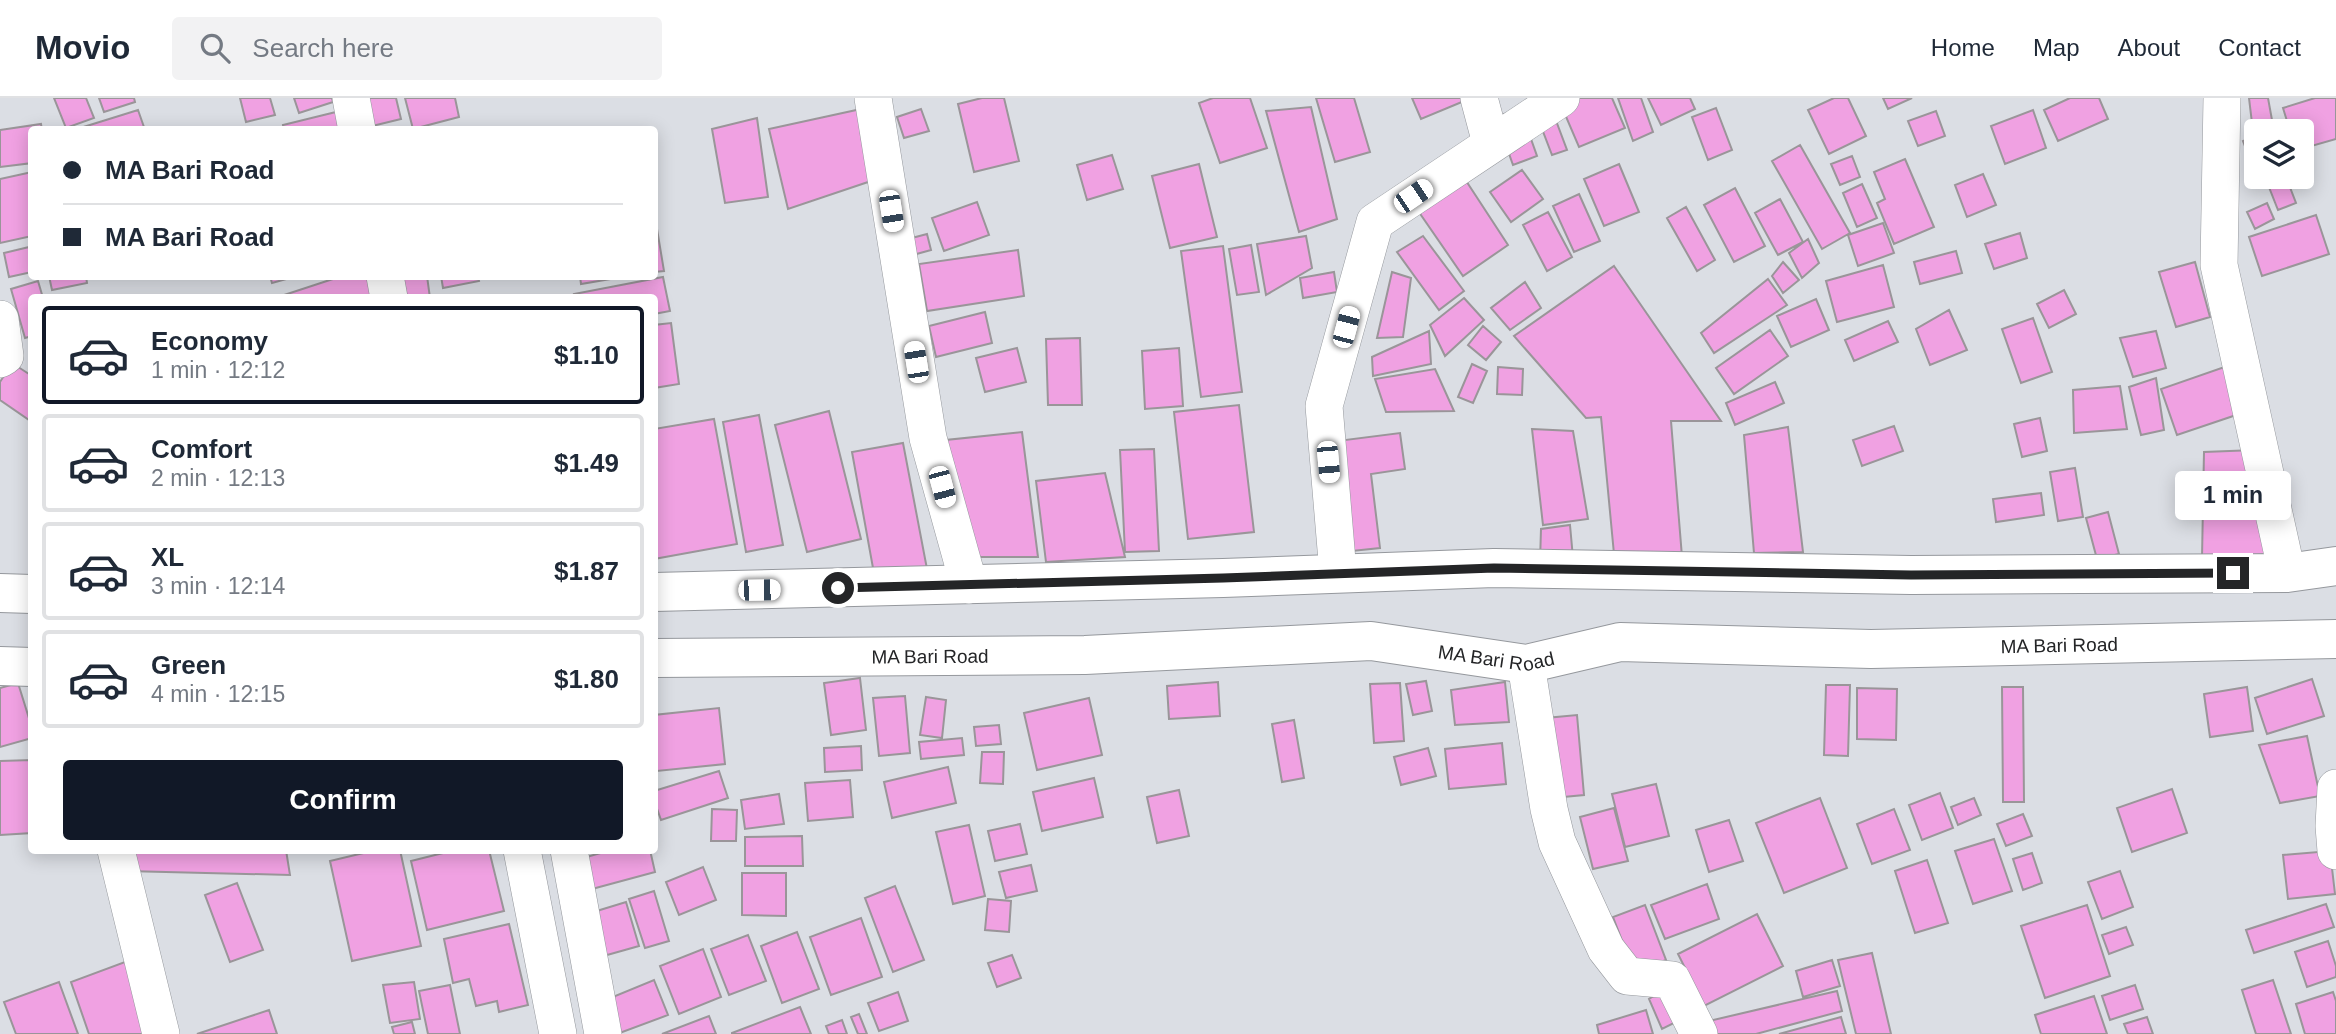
<!DOCTYPE html>
<meta charset="utf-8">
<style>
:root{--surface:#fff;--page:#f2f2f3;--text:#1f2937;--muted:#747a83;--line:#e0e1e3;--accent:#111827}
body{margin:0;font-family:Helvetica,sans-serif;background:var(--page);color:var(--text);height:100vh;display:flex;flex-direction:column;font-size:26px;white-space:nowrap}
*{box-sizing:border-box;margin:0}
p{font-size:23px;color:var(--muted)}
.icon{flex:none;width:38px;height:38px;fill:none;stroke:currentColor;stroke-width:2;stroke-linecap:round;stroke-linejoin:round}
.map{position:relative;flex:1;overflow:hidden}
.drawer{position:absolute;left:28px;top:196px;width:630px;height:560px;display:flex;flex-direction:column;background:var(--surface);border-radius:7px;box-shadow:0 4px 18px #0003}
.drawer>*{flex:none}
.guide{position:absolute;left:28px;top:28px;width:630px;height:154px;border-radius:7px;box-shadow:0 4px 18px #0003;display:grid;align-content:center;height:154px;padding:0 35px;background:var(--surface)}
.fabs{position:absolute;left:2244px;top:21px;display:grid;gap:14px}
.fabs a{display:grid;place-items:center;width:70px;height:70px;border-radius:7px;background:var(--surface);box-shadow:0 4px 18px #0003;font-size:35px}
.end{position:absolute;width:32px;height:32px;margin:-16px;border:9px solid #242527;background:#fff;box-shadow:0 0 0 4px #fff}
.from{border-radius:50%}
.bubble{position:absolute;height:49px;border-radius:7px;background:var(--surface);box-shadow:0 4px 18px #0003;font-size:23px;font-weight:600;line-height:49px;text-align:center}
.car{position:absolute;width:21px;height:42px;margin:-21px -10px;border-radius:9px;box-shadow:0 0 5px 2px #0007;background:linear-gradient(#fff 24%,#345 0 40%,#fff 0 76%,#345 0 86%,#fff 0)}
.guide b{display:flex;align-items:center;gap:24px;height:66px;font-size:26px}
.guide b+b{border-top:2px solid var(--line)}
.guide i{width:18px;height:18px;background:var(--text)}
ul{padding:12px 0 0;list-style:none}
li{display:flex;align-items:center;gap:21px;height:98px;margin:0 14px 10px;padding:0 21px;border:4px solid var(--line);border-radius:7px}
li div{flex:1}
li b{display:block;font-size:26px}
li em{font-style:normal;font-weight:600}
li.selected{border-color:var(--accent)}
li>.icon{width:63px;height:63px;stroke-width:1.5}
.primary-button{display:flex;gap:14px;margin-top:auto;padding:14px 35px}
.primary-button a{flex:1;height:80px;border-radius:7px;background:var(--accent);color:#fff;font-size:28px;font-weight:600;line-height:80px;text-align:center}
header{display:flex;align-items:center;gap:42px;box-sizing:border-box;height:98px;padding:0 35px;background:var(--surface);border-bottom:2px solid var(--line)}
header strong{font-size:33px}
nav{display:flex;gap:38px;margin-inline-start:auto;font-size:24px}
.search{width:490px;height:63px;background:var(--page);display:flex;align-items:center;gap:18px;box-sizing:border-box;padding:0 24px;border-radius:7px;color:var(--muted);font-size:26px}
.map>svg:first-child{display:block}
.building{fill:#f0a1e2;stroke:#9a9599;stroke-width:2}
.lines{fill:none;stroke-linecap:round;stroke-linejoin:round}
.minor-casing{stroke:#95989d;stroke-width:38}
.major-casing{stroke:#95989d;stroke-width:40}
.minor{stroke:#fff;stroke-width:37}
.major{stroke:#fff;stroke-width:38}
.route{stroke:#242527;stroke-width:9}
.labels{text-anchor:middle;dominant-baseline:central;stroke-width:6;stroke-linejoin:round;paint-order:stroke}
.street-label{font-size:19px;fill:#242527;stroke:#dbdee4}
</style>
<header>
<strong>Movio</strong>
<div class="search"><svg class="icon" aria-label="search" viewBox="0 0 24 24"><circle cx="10" cy="10" r="6"/><path d="M15 15l6 6"/></svg>Search here</div>
<nav><a>Home</a><a>Map</a><a>About</a><a>Contact</a></nav>
</header>
<div class="map">
<svg width="2336" height="936" viewBox="0 0 2336 936">
<rect width="100%" height="100%" fill="#dbdee4"/>
<path class="building" d="M54,0H86L94,20L66,30Z
M99,0H134L135,4L104,14Z
M240,0H270L275,17L246,24Z
M294,0H332L333,4L299,15Z
M357,0H396L401,21L364,30Z
M405,0H455L459,19L413,31Z
M982,0H1004L1019,63L974,74L958,6Z
M1213,0H1250L1267,50L1220,65L1199,5Z
M1316,0H1354L1370,54L1335,64Z
M1412,0H1469V1L1421,21Z
M1558,0H1612L1625,30L1579,49Z
M1618,0H1641L1653,34L1633,43Z
M1648,0H1690L1695,11L1661,27Z
M1834,0H1848L1866,38L1829,56L1808,12Z
M1883,0H1912L1888,11Z
M2070,0H2099L2108,21L2058,43L2044,12Z
M2249,0H2268L2272,22L2252,25Z
M2315,0H2336V41L2301,51V33H2290L2283,10Z
M1549,4L1567,52L1552,57L1534,10Z
M1311,9L1337,121L1299,134L1266,13Z
M1520,10L1537,58L1513,67L1496,19Z
M1716,10L1732,52L1708,62L1692,19Z
M861,11L874,82L788,111L769,31Z
M921,11L929,33L904,40L897,19Z
M138,12L145,32L77,31Z
M344,12L349,32H284L283,27Z
M2033,12L2046,50L2005,66L1991,28Z
M1936,13L1945,38L1918,48L1908,23Z
M757,20L768,99L725,105L712,31Z
M41,26L42,32H32V65L0,69V32Z
M2256,38V70L2254,71L2243,43Z
M1800,47L1850,135L1822,151L1772,63Z
M1112,57L1123,91L1087,102L1077,67Z
M1852,58L1860,79L1840,87L1831,66Z
M1905,61L1934,129L1894,146L1877,105L1885,101L1874,74Z
M1199,66L1217,139L1170,150L1152,78Z
M1619,66L1639,114L1604,128L1584,81Z
M1459,72L1508,147L1463,178L1412,104Z
M1522,72L1543,101L1511,124L1490,94Z
M32,74V138L0,145V81Z
M1983,76L1996,107L1967,119L1955,87Z
M2265,79H2286L2296,105L2278,112Z
M1862,86L1877,120L1857,129L1843,95Z
M1735,90L1765,148L1734,164L1704,107Z
M1579,96L1600,143L1574,154L1553,108Z
M1780,101L1803,144L1778,157L1755,115Z
M977,104L989,137L944,153L932,120Z
M2267,105L2274,121L2255,131L2247,114Z
M1686,109L1715,162L1697,173L1667,120Z
M654,113L664,173L654,174Z
M1548,114L1572,159L1547,173L1523,127Z
M2316,117L2329,156L2262,178L2249,139Z
M1883,125L1894,155L1858,168L1848,137Z
M2020,135L2027,160L1994,171L1985,146Z
M927,136L931,152L913,157L908,141Z
M1306,138L1312,170L1266,197L1257,146Z
M1423,138L1464,193L1439,212L1397,154Z
M1808,141L1819,165L1802,180L1789,155Z
M1251,147L1259,194L1237,197L1229,151Z
M1223,148L1242,294L1201,299L1181,153Z
M29,149L32,174L9,179L4,155Z
M1018,152L1024,198L927,213L919,166Z
M1956,153L1962,175L1920,186L1914,164Z
M1783,164L1799,182L1783,195L1772,178Z
M2195,164L2210,219L2176,229L2159,174Z
M1883,167L1894,209L1837,224L1826,183Z
M1614,168L1721,323H1671L1682,459L1614,456L1601,319L1586,320L1514,238Z
M1334,174L1337,194L1303,200L1300,180Z
M1392,174L1411,180L1403,239L1377,240Z
M49,178H86L87,185L52,192Z
M270,178H297L272,185Z
M342,178H380L387,200H275Z
M392,178H427L430,200H395Z
M441,178H478L479,183L443,190Z
M580,178H628L581,186Z
M663,179L670,213L654,216V200H575L574,196Z
M1768,181L1787,207L1714,255L1701,235Z
M38,183L43,200H32V238L25,240L11,191Z
M1525,184L1541,210L1510,232L1491,210Z
M2064,192L2076,216L2049,230L2037,206Z
M1464,200L1484,222L1445,258L1430,227Z
M1816,201L1829,232L1791,249L1777,218Z
M1949,212L1967,252L1930,267L1916,231Z
M985,214L992,245L936,259L929,228Z
M2033,220L2052,274L2021,285L2002,231Z
M1888,223L1898,244L1854,263L1845,242Z
M671,225L679,286L654,290V227Z
M1483,228L1501,244L1486,262L1468,247Z
M1770,232L1788,258L1734,296L1716,270Z
M1429,233L1431,266L1373,278L1372,259Z
M2156,233L2166,270L2133,279L2120,240Z
M1080,240L1082,307H1048L1046,241Z
M1017,250L1026,284L985,294L976,260Z
M1179,250L1183,308L1145,311L1142,253Z
M12,265L32,278V324L0,302V284Z
M1472,266L1487,273L1473,305L1458,299Z
M2233,266L2248,313L2177,337L2161,291Z
M1498,269L1523,271L1522,297L1497,296Z
M1435,271L1454,313L1386,314L1375,281Z
M2156,280L2164,332L2141,337L2129,289Z
M1775,284L1784,305L1735,327L1726,305Z
M2120,288L2127,331L2074,335L2073,292Z
M1239,307L1254,434L1188,441L1174,314Z
M829,313L861,441L807,454L775,327Z
M759,317L783,447L746,454L723,324Z
M2040,320L2047,353L2022,359L2014,326Z
M714,321L737,446L654,461V331Z
M1894,328L1903,353L1862,368L1853,342Z
M1788,329L1803,454L1754,455L1744,337Z
M1532,331L1573,333L1588,421L1543,427Z
M1022,334L1038,459H973L946,342Z
M1400,335L1405,371L1371,376L1380,450L1352,453L1337,343Z
M903,345L927,471L875,481L852,354Z
M1154,351L1159,453L1125,454L1120,352Z
M2255,352L2269,456L2202,460L2204,354Z
M2075,370L2083,419L2058,423L2050,374Z
M1105,375L1125,459L1046,464L1036,383Z
M2041,395L2044,417L1996,424L1993,401Z
M2108,414L2119,456L2097,461L2086,420Z
M1570,427L1573,460L1540,464L1541,431Z
M860,580L866,632L831,637L824,585Z
M2312,581L2324,618L2267,636L2255,600Z
M1426,583L1432,613L1413,617L1406,586Z
M1218,584L1220,618L1169,621L1167,588Z
M1505,584L1509,624L1455,627L1451,592Z
M18,585L32,630V640L0,649V590Z
M1400,585L1404,643L1374,645L1370,586Z
M1826,587H1850L1848,658L1824,657Z
M2002,589H2023L2024,704H2003Z
M2247,589L2253,633L2210,639L2204,596Z
M1857,590L1897,591L1896,642L1857,641Z
M905,598L910,655L879,658L873,600Z
M926,599L946,602L942,640L920,637Z
M1089,600L1102,657L1037,672L1024,615Z
M719,610L725,666L657,673L654,617Z
M1577,617L1584,697L1553,700L1546,620Z
M1294,622L1304,680L1282,684L1272,626Z
M999,627L1001,646L976,648L974,629Z
M2307,638L2320,698L2280,705L2259,647Z
M962,640L964,657L921,661L919,644Z
M1502,645L1506,686L1449,691L1445,651Z
M861,648L862,672L825,674L824,650Z
M1428,650L1436,678L1401,687L1394,659Z
M982,654H1004L1003,686L980,685Z
M32,662V735L0,737V663Z
M948,669L956,705L892,720L884,684Z
M719,673L728,700L661,722L654,702V693Z
M1094,680L1103,719L1042,733L1033,694Z
M850,682L853,719L808,723L805,685Z
M1656,686L1669,738L1625,749L1612,696Z
M2172,691L2187,735L2132,754L2117,710Z
M1179,692L1189,738L1157,745L1147,699Z
M1940,695L1953,730L1922,742L1909,707Z
M779,696L784,726L745,731L741,702Z
M1820,700L1847,770L1784,795L1756,725Z
M1974,700L1981,717L1958,727L1951,709Z
M1614,710L1628,763L1593,771L1580,719Z
M712,711L737,712L736,743H711Z
M1894,711L1910,752L1872,766L1857,726Z
M2023,716L2032,738L2006,748L1997,726Z
M1729,722L1743,763L1709,774L1696,732Z
M1020,726L1027,756L995,763L988,733Z
M969,727L985,798L953,806L936,734Z
M802,738L803,768H745V739Z
M1994,741L2012,793L1973,806L1955,753Z
M122,752H286L290,777L126,773Z
M376,752H400L421,848L352,863L330,763Z
M455,752H489L504,813L427,832L411,763Z
M611,752H650L655,774L592,791L583,760Z
M2330,753L2335,796L2288,801L2283,757Z
M2032,755L2042,785L2023,792L2013,761Z
M1927,762L1948,825L1915,835L1895,773Z
M1031,767L1037,793L1006,800L999,774Z
M703,769L716,802L679,817L666,784Z
M2120,773L2133,809L2102,821L2088,784Z
M742,775H786V818L742,817Z
M237,785L263,852L230,864L205,797Z
M1707,786L1719,821L1665,841L1651,807Z
M895,788L924,862L893,874L865,800Z
M654,793L669,843L645,850L629,801Z
M988,801L1011,803L1009,834L985,832Z
M626,804L639,848L600,859L587,816Z
M2326,806L2334,829L2254,855L2246,832Z
M1645,807L1666,862L1634,874L1613,819Z
M2087,807L2110,878L2045,900L2021,828Z
M1757,816L1783,868L1704,908L1678,856Z
M861,820L882,879L831,897L810,839Z
M509,826L528,907L499,914L497,903L476,908L469,881L453,885L444,841Z
M2126,829L2133,847L2109,856L2102,837Z
M797,834L819,891L782,905L761,848Z
M748,837L766,883L729,897L711,851Z
M2328,843L2336,868V879L2307,889L2295,854Z
M703,851L721,899L679,916L660,868Z
M1872,855L1891,936H1856L1838,862Z
M1012,857L1021,880L997,889L988,865Z
M133,861L159,936H89L71,884Z
M1832,862L1840,888L1803,899L1796,873Z
M654,882L668,917L617,936L603,903Z
M2273,882L2291,936H2256L2242,892Z
M59,884L78,936H16L4,904Z
M414,884L420,921L390,925L383,887Z
M450,887L460,936H428L419,893Z
M1671,887L1684,920L1662,931L1649,901Z
M2135,887L2143,911L2110,922L2102,898Z
M1837,893L1842,913L1756,936H1711L1709,923Z
M898,894L908,923L879,933L868,905Z
M2333,894L2336,903V936H2305L2296,906Z
M2094,898L2107,936H2041L2035,917Z
M800,909L811,936H732V935Z
M269,912L277,936H197Z
M1646,912L1653,936H1599L1597,927Z
M859,916L867,936H858L851,919Z
M709,918L716,936H662Z
M1841,919L1846,936H1779Z
M2147,919L2153,936H2128L2124,926Z
M842,922L847,936H829L826,928Z
M412,924L415,936H394L392,929Z"/>
<g class="lines">
<g class="minor-casing">
<path id="minor" d="M351,0L357,32
M873,0L928,340L969,487
M1479,0L1491,45
M2222,0L2219,167L2287,475
M385,178L389,200
M0,221L5,258L0,261
M1338,475L1324,308L1375,124L1561,0
M1526,566L1549,711L1557,744L1606,851L1627,878L1672,882L1699,936
M2336,690L2334,728L2336,753
M116,752L161,936
M522,752L558,936
M569,752L603,936"/>
</g>
<g class="major-casing">
<g id="major">
<path d="M654,494L1223,480L1494,470L1911,477L2287,475L2336,468"/>
<path d="M0,495L32,496"/>
<path id="s1" d="M654,560L1085,557L1371,543L1526,566L1620,544L1871,551L2336,541"/>
<path d="M0,568L32,569"/>
</g>
</g>
<use href="#minor" class="minor"/>
<use href="#major" class="major"/>
</g>
<g class="lines">
<path class="route" d="M838,490L1223,480L1494,470L1911,477L2233,475"/>
</g>
<g class="labels">
<g class="street-label">
<text stroke="none"><textPath href="#s1" startOffset="1410">MA Bari Road</textPath></text>
<text stroke="none"><textPath href="#s1" startOffset="844">MA Bari Road</textPath></text>
<text stroke="none"><textPath href="#s1" startOffset="276">MA Bari Road</textPath></text>
</g>
</g>
</svg>
<div class="fabs">
<a><svg class="icon" aria-label="layers" viewBox="0 0 24 24"><path d="M12 4l9 5-9 5-9-5zM3 14l9 5 9-5"/></svg></a>
</div>
<i class="end from" style="left:838px;top:490px"></i>
<i class="end" style="left:2233px;top:475px"></i>
<div class="bubble" style="left:2175px;top:373px;width:116px">1 min</div>
<i class="car" style="left:1413px;top:98px;rotate:56deg"></i>
<i class="car" style="left:891px;top:113px;rotate:171deg"></i>
<i class="car" style="left:1346px;top:229px;rotate:15deg"></i>
<i class="car" style="left:916px;top:264px;rotate:351deg"></i>
<i class="car" style="left:1328px;top:364px;rotate:175deg"></i>
<i class="car" style="left:942px;top:389px;rotate:165deg"></i>
<i class="car" style="left:759px;top:492px;rotate:89deg"></i>
<div class="guide">
<b><i class="from"></i>MA Bari Road</b>
<b><i></i>MA Bari Road</b>
</div>
<section class="drawer">
<ul>
<li class="selected"><svg class="icon" aria-label="car" viewBox="0 0 24 24"><path d="M5 17H2v-5l4-1 3-4h7l3 4 3 1v5h-3M9 17h6M6 11h13"/><circle cx="7" cy="17" r="2"/><circle cx="17" cy="17" r="2"/></svg><div><b>Economy</b><p>1 min · 12:12</p></div><em>$1.10</em></li>
<li><svg class="icon" aria-label="car" viewBox="0 0 24 24"><path d="M5 17H2v-5l4-1 3-4h7l3 4 3 1v5h-3M9 17h6M6 11h13"/><circle cx="7" cy="17" r="2"/><circle cx="17" cy="17" r="2"/></svg><div><b>Comfort</b><p>2 min · 12:13</p></div><em>$1.49</em></li>
<li><svg class="icon" aria-label="car" viewBox="0 0 24 24"><path d="M5 17H2v-5l4-1 3-4h7l3 4 3 1v5h-3M9 17h6M6 11h13"/><circle cx="7" cy="17" r="2"/><circle cx="17" cy="17" r="2"/></svg><div><b>XL</b><p>3 min · 12:14</p></div><em>$1.87</em></li>
<li><svg class="icon" aria-label="car" viewBox="0 0 24 24"><path d="M5 17H2v-5l4-1 3-4h7l3 4 3 1v5h-3M9 17h6M6 11h13"/><circle cx="7" cy="17" r="2"/><circle cx="17" cy="17" r="2"/></svg><div><b>Green</b><p>4 min · 12:15</p></div><em>$1.80</em></li>
</ul>
<div class="primary-button"><a>Confirm</a></div>
</section>
</div>
